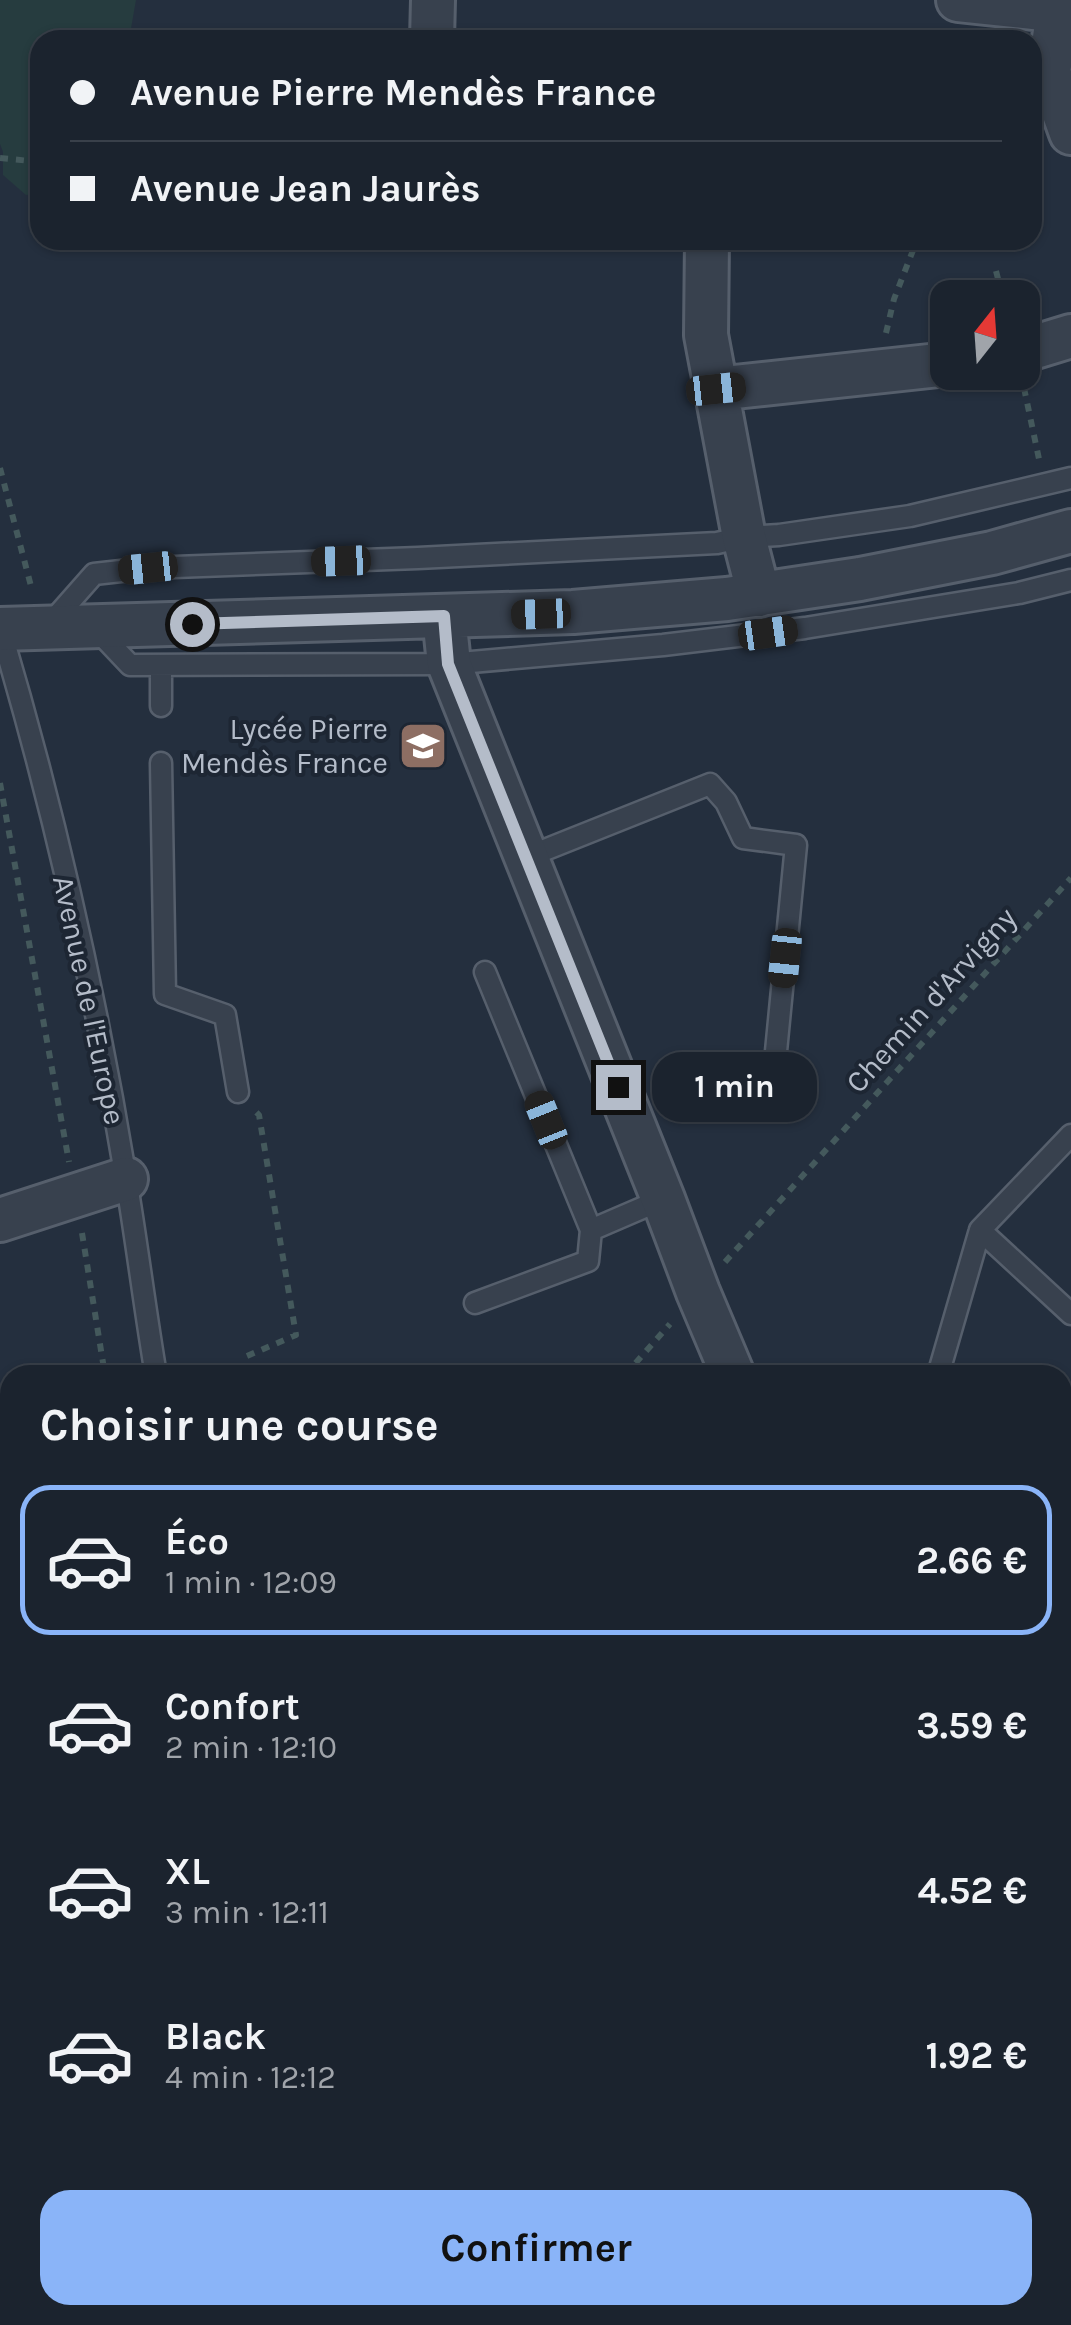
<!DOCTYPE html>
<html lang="fr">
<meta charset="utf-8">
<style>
:root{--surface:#1b232e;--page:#242b36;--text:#f1f3f6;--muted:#a0a4aa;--line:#39404a;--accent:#8ab4f8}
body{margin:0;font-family:Karla,sans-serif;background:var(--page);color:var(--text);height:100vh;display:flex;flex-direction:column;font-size:38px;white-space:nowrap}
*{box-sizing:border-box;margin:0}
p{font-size:32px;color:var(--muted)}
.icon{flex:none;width:55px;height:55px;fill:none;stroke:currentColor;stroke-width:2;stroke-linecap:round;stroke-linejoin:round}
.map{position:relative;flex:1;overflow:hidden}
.details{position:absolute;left:0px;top:1365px;width:1072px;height:960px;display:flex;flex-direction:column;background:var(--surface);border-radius:30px 30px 0 0;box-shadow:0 2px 8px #0004,0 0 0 2px var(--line)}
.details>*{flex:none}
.top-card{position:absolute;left:30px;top:30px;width:1012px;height:220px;border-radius:30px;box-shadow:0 2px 8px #0004,0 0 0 2px var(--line);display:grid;align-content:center;height:220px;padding:0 40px;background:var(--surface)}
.needle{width:65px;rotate:17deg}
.controls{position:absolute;left:930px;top:280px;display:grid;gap:20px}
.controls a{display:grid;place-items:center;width:110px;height:110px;border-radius:20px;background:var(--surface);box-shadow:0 2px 8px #0004,0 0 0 2px var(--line);font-size:50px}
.end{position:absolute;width:45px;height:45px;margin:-22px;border:12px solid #b4bcc9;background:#111;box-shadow:0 0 0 5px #111}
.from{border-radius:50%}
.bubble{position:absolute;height:70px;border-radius:30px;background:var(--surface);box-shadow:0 2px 8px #0004,0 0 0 2px var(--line);font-size:32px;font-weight:700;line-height:70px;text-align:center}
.car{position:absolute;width:30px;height:60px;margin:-30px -15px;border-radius:12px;box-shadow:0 0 8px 2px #0007;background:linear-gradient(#222 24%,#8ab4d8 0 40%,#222 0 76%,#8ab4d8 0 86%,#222 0)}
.top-card b{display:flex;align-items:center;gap:35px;height:95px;font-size:38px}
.top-card b+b{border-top:2px solid var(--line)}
.top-card i{width:25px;height:25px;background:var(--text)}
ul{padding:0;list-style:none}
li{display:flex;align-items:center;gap:30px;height:150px;margin:0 20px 15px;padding:0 20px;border:5px solid transparent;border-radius:30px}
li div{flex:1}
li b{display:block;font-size:38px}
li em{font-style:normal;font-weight:700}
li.current{border-color:var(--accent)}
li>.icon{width:90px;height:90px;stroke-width:1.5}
h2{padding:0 40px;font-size:45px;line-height:120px}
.action{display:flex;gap:20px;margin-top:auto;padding:20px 40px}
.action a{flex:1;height:115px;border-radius:30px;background:var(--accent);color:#111;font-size:40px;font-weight:700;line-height:115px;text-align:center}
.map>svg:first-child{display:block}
.green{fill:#263c3f}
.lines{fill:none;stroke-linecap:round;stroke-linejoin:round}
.lane-casing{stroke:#565f6c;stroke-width:25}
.street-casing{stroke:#565f6c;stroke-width:48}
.path{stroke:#44595c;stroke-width:6;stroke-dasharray:8 8;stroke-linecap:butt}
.lane{stroke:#38414e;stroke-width:20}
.street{stroke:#38414e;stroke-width:42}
.route{stroke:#b4bcc9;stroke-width:12}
.labels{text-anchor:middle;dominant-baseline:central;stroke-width:8;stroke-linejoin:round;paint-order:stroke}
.poi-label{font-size:30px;fill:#b4bcc9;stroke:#1d2633;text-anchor:end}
.street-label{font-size:30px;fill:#b4bcc9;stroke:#1d2633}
</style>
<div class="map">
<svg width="1071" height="2325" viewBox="0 0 1071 2325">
<rect width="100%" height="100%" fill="#242f3e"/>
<path class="green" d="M0,0H136L129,40H40V194L26,195L3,175V152L0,144Z"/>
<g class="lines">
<g class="lane-casing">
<path id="lane" d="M49,625L94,574L148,568L418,558L717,543L744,537L779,535L910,516L1071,478
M0,628C53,806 96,996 126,1179C137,1244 145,1310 156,1375
M95,628L130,665L449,664L663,645L805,628L1019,593L1071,580
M161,706V665
M161,763L165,994L225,1015L238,1092
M527,857L710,784L726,802L743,838L796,845L774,1072
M485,972L591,1230L663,1199
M980,1230L1071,1314
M475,1303L588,1261L591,1230
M938,1375L980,1230L1071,1135
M1062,1974L1071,1977
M729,2325L731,2315
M843,2325L856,2323L894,2325"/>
</g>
<g class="street-casing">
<path id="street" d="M958,0L1071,12
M1058,11L1049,72L1071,133
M432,40L433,0
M707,240L706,335L744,537L759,595
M1022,351L1071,336
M716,389L948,364
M444,616L449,664L663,1199L698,1292L733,1375
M0,629L573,612L727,599L860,579L992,553L1071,531
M0,1220L126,1179
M1062,1519L1071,1522
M937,2325L939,2315"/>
</g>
<path class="path" d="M0,158L40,162
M996,271L1003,298
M886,333L894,299L917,240
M1024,388L1039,459
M0,468L32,590
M0,783L69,1162
M82,1233L105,1375
M725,1262L1071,878
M247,1356L296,1335L259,1115L254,1110
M625,1375L670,1324
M0,1470L10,1475
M0,1667L10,1685
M0,1756L10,1732
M0,2082L10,2072"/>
<use href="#lane" class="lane"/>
<use href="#street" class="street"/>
</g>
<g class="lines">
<path class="route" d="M192,624L444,616L448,664L618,1087"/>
</g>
<defs>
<g id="school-square" transform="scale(2.5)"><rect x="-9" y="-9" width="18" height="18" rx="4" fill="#8d6e63" stroke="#1d2633"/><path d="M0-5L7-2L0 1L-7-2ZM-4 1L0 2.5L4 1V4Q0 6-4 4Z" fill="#fff"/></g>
</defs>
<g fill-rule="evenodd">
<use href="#school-square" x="423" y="746"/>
</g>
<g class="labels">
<g class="poi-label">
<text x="388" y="729">Lycée Pierre<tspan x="388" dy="34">Mendès France</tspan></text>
</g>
<g class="street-label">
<text transform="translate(89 1000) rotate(78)">Avenue de l'Europe</text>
<text transform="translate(931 1000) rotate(-48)">Chemin d'Arvigny</text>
</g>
</g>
</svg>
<div class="controls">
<a><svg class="needle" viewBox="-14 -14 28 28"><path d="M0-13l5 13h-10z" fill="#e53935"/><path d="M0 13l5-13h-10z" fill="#a0a4aa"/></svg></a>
</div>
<i class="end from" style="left:192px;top:624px"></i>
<i class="end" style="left:618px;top:1087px"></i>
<div class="bubble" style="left:652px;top:1052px;width:165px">1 min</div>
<i class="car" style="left:716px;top:389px;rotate:84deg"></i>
<i class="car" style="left:341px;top:561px;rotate:268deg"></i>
<i class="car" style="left:148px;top:568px;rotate:264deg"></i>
<i class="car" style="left:541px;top:614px;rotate:268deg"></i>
<i class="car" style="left:768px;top:633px;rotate:82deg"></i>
<i class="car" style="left:785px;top:958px;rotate:186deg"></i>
<i class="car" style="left:546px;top:1120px;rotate:338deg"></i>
<div class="top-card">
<b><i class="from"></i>Avenue Pierre Mendès France</b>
<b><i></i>Avenue Jean Jaurès</b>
</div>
<section class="details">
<h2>Choisir une course</h2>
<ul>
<li class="current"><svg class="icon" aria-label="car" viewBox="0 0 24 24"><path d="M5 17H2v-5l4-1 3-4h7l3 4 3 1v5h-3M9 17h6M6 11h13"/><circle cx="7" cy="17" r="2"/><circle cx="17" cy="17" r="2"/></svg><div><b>Éco</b><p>1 min · 12:09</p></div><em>2.66 €</em></li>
<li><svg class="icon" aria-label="car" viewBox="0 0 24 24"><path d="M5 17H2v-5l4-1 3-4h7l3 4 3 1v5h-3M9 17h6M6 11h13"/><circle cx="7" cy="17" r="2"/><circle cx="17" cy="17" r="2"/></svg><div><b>Confort</b><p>2 min · 12:10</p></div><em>3.59 €</em></li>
<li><svg class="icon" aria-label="car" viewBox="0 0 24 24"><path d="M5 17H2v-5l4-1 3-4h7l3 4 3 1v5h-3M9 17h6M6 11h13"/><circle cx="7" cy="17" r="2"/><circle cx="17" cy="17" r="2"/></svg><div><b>XL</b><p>3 min · 12:11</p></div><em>4.52 €</em></li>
<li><svg class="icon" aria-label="car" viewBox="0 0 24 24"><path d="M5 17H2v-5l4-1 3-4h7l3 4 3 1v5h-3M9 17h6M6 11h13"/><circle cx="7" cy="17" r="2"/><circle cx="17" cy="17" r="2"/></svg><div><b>Black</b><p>4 min · 12:12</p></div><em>1.92 €</em></li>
</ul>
<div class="action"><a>Confirmer</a></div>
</section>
</div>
